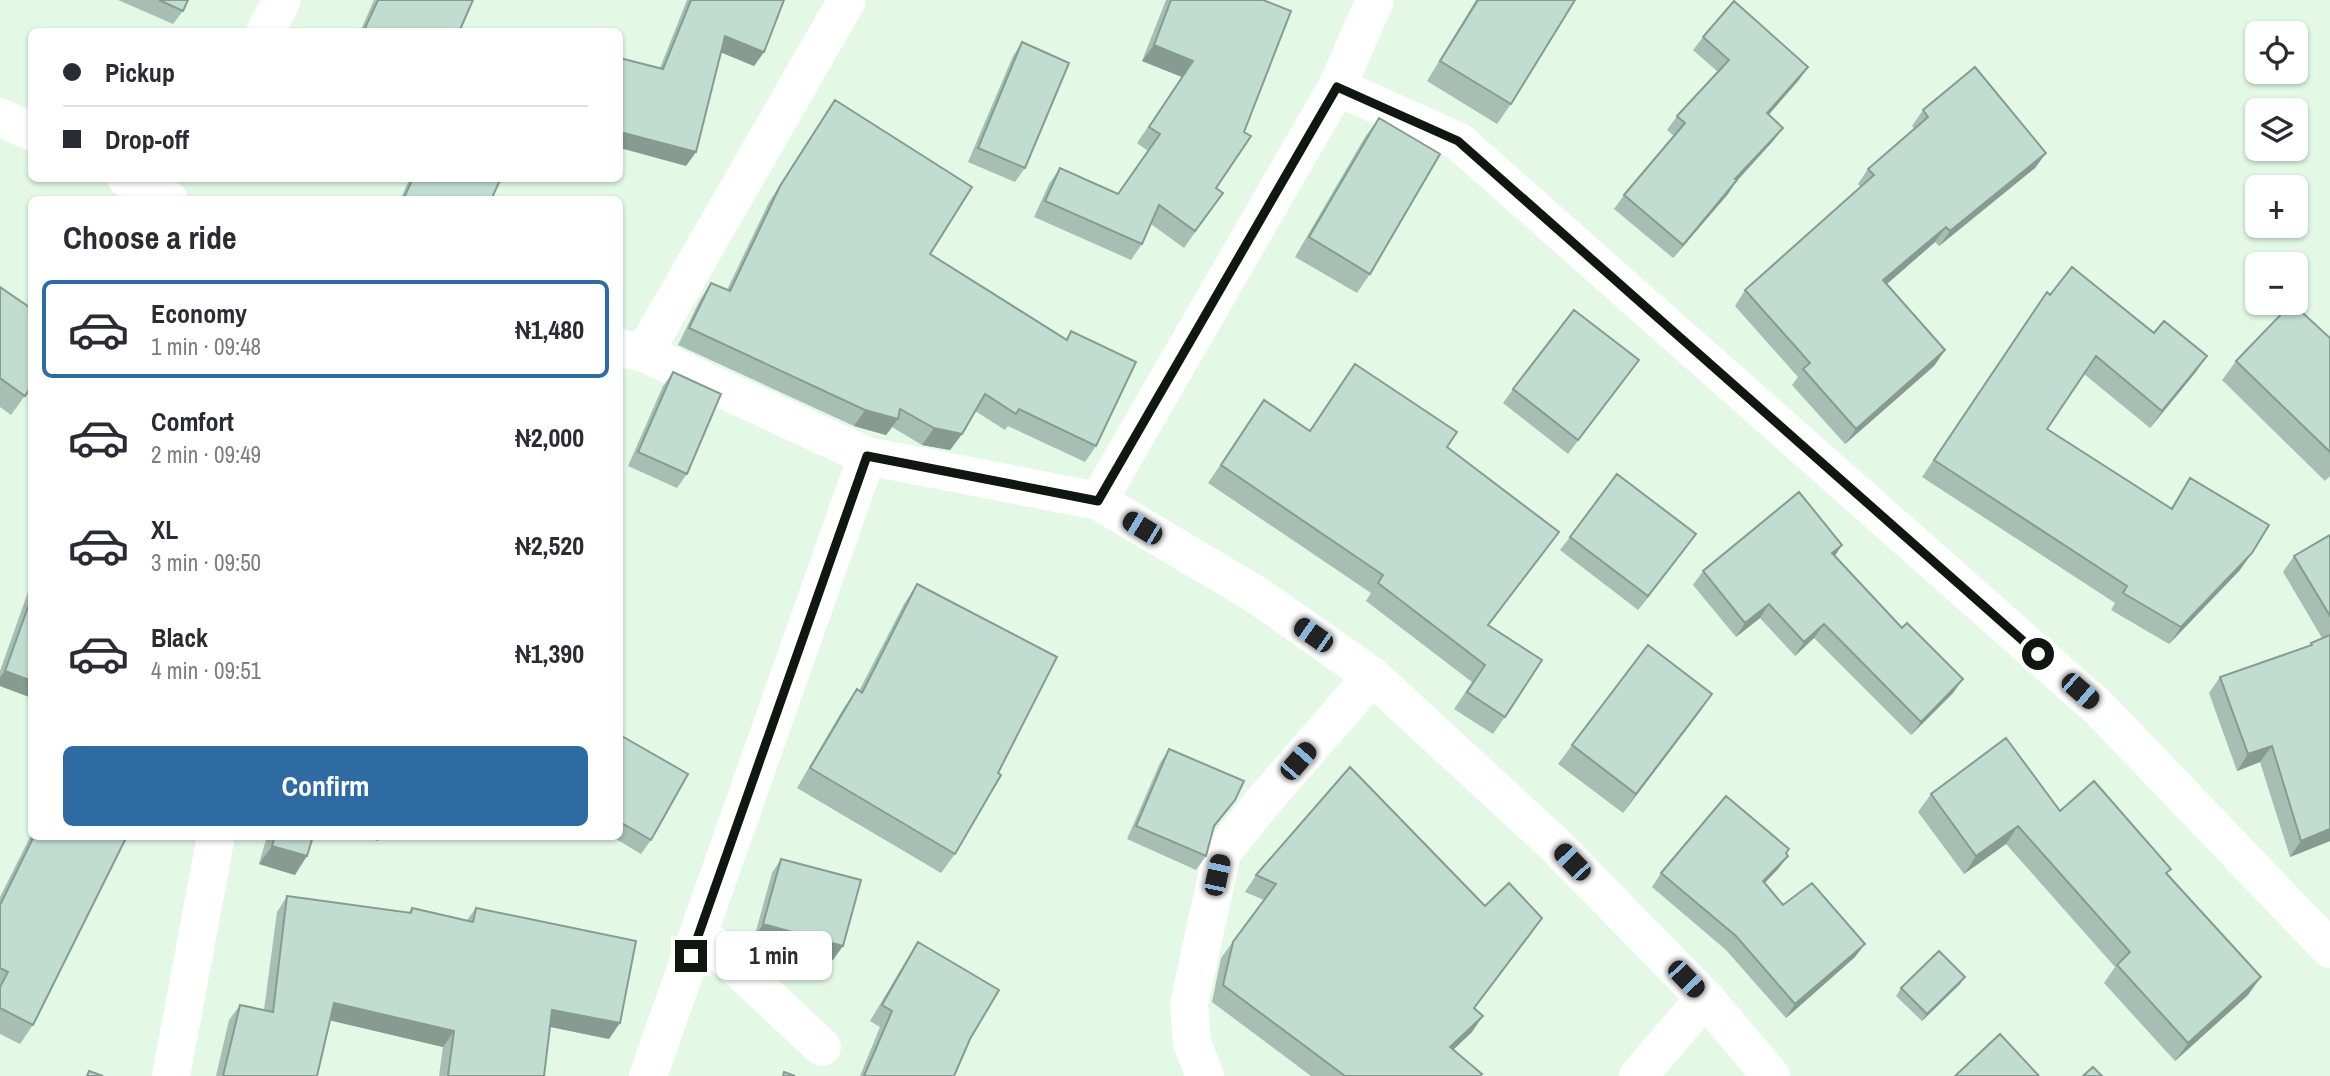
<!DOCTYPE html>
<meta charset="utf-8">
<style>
:root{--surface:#fff;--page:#f7f7f7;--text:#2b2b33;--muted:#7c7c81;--line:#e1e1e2;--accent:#2e6ba2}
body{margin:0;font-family:"Archivo Narrow",sans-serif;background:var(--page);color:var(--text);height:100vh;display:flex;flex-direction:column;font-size:26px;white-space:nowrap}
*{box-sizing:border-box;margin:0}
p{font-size:23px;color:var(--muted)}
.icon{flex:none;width:38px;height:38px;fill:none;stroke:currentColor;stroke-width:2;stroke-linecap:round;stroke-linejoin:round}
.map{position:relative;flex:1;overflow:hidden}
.details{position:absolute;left:28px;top:196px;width:595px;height:644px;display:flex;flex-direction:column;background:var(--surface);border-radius:10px;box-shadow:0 2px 5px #0004}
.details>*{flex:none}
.top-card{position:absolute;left:28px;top:28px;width:595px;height:154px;border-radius:10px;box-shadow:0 2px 5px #0004;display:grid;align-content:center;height:154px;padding:0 35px;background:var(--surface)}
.buttons{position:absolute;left:2245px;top:21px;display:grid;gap:14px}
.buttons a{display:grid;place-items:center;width:63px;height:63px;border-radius:10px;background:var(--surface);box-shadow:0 2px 5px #0004;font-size:35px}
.end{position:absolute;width:32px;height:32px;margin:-16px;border:9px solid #101710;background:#fff;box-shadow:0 0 0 4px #fff}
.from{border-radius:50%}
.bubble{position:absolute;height:49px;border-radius:10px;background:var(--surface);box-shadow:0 2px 5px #0004;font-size:23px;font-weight:700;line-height:49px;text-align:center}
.car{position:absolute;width:21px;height:42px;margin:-21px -10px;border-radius:9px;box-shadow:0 0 5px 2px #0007;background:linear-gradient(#222 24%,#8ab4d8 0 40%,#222 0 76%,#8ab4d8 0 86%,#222 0)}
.top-card b{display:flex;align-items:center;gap:24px;height:66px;font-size:26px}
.top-card b+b{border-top:2px solid var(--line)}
.top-card i{width:18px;height:18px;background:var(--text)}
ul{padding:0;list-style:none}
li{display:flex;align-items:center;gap:21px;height:98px;margin:0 14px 10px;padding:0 21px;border:4px solid transparent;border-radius:10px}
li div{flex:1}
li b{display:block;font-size:26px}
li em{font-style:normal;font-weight:700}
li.selected{border-color:var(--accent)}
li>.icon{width:63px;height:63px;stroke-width:1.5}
h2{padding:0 35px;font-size:32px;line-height:84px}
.button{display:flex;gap:14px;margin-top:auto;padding:14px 35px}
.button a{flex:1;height:80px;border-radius:10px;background:var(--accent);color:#fff;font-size:28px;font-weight:700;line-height:80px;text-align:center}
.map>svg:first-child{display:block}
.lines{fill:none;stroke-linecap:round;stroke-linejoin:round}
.minor{stroke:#fff;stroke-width:38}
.wall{fill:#a6beb4}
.shaded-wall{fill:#879b92}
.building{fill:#c1ddd1;stroke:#879b92;stroke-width:2}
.route{stroke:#101710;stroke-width:9}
</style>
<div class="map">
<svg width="2330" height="1076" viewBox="0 0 2330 1076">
<rect width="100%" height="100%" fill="#e3f8e5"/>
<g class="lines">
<path class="minor" d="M265,32L282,0
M1337,87L1458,141L2100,709L2330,949
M0,117L32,132
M126,178L169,200
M620,348L644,353L867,456L1098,501L1255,594L1372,676L1553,843L1705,998L1771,1076
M644,353L847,0
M1098,501L1337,87L1375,0
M699,932L822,1047
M171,1076L216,836
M648,1076L867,456
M1205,1076L1192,1043L1189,1004L1222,853L1262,803L1372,676
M1638,1076L1705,998"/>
</g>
<path class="wall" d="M118,0H188L183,11L173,24Z
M374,0H473L459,32H360Z
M687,0H784L764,52L754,66L721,52L696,152L686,166L660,68Z
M1166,0H1263L1216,188L1223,193L1184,248L1151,224L1142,244L1131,260L1034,217L1049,184L1060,168L1118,194L1148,151L1137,143L1182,77L1142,61Z
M1476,0H1575L1511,104L1497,124L1427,81Z
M1703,37L1808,67L1798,81L1769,114L1773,141L1737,180L1728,194L1673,258L1614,209L1624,195L1674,136L1667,130L1677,116L1718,72L1693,50Z
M1022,42L1025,168L1015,182L968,162L1013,56Z
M835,100L930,254L1066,339L1071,331L1096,446L1085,462L1008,426L1005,430L975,411L962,434L950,450L922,445L892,427L886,435L854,426L678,345L700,300L711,283L727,290L769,202Z
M1923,110L2046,153L2035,168L1939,246L1935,242L1887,284L1945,350L1934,366L1845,444L1792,385L1798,377L1735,306L1745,290L1861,187L1858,184L1868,169L1915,129L1912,126Z
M1379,118L1370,274L1357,293L1295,257L1365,137Z
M410,178H501L491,200H400Z
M0,287L32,386L11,415L0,407Z
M2050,295L2154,333L2207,356L2195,373L2150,428L2084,374L2047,429L2171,508L2190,478L2240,570L2169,644L2111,610L2115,603L1922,477L2035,309Z
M2330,338V476L2325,481L2222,380L2236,361Z
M673,372L687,474L677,488L628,466L663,386Z
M1629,373L1568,454L1503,403L1513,389Z
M1264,400L1309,430L1447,447L1559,532L1489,625L1505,717L1493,734L1454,709L1472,682L1366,601L1371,593L1208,483Z
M2330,535V841L2290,857L2260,762L2237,771L2209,693L2220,677L2308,647L2311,643L2322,638L2283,572L2294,556Z
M1570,537L1686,548L1638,610L1560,550Z
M1835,556L1953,693L1911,735L1814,638L1795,656L1760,618L1736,637L1693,585L1703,571Z
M917,584L998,773L955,854L941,873L797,788L843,709L857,689L859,691L904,604Z
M32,587V698L0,686V671L28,592Z
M1712,694L1623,813L1558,764L1572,745Z
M620,735L651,840L641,854L611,836H620Z
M1169,749L1235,800L1213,829L1206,856L1196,870L1127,839L1160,763Z
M1931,794L2060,811L2167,874L2248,995L2175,1061L2104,983L2115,967L2006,844L1964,874L1918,812Z
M32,833V836H127L33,1025L20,1044L0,1034V897Z
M267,836H313L295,875L259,864Z
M1786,853L1788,856L1778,869L1765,883L1783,905L1855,957L1786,1018L1726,950L1652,887L1661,873Z
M781,859L833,960L754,938L772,873Z
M1256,875L1485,906L1531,934L1474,1008L1472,1032L1453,1050L1480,1076H1311L1212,1002L1221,958L1264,900L1245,892Z
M287,896L408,913L412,908L467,920L476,908L609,1039L550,1027L544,1076H439L443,1047L330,1020L317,1076H216L229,1020L240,1005L264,1010L277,912Z
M918,942L970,1039L954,1076H860L880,1027L870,1021L907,959Z
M1960,984L1922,1021L1896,996L1901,988Z"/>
<path class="shaded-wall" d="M725,36L764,52L754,66L715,50Z
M1154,45L1193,61L1182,77L1142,61Z
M1808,67L1798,81L1758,127L1767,113Z
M1783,128L1773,141L1726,193L1735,179Z
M620,132L696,152L686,166L620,148Z
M2046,153L2035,168L1939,246L1950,231Z
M1737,180L1728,194L1673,258L1683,245Z
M1946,227L1935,242L1873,296L1883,280Z
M1945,350L1934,366L1845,444L1856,429Z
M2207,356L2195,373L2150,428L2162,411Z
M865,410L898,419L886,435L854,426Z
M934,428L962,434L950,450L922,445Z
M1559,532L1546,549L1476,642L1488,625Z
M1696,534L1686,548L1638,610L1648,596Z
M1842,545L1833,559L1832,553Z
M2252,553L2240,570L2169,644L2181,627Z
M1769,604L1760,618L1736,637L1745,623Z
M1824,624L1814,638L1795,656L1804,642Z
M5,671L32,681V698L0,686V677Z
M1963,679L1953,693L1911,735L1921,722Z
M1712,694L1699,713L1623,813L1636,794Z
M2272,746L2260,762L2237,771L2248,754Z
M2018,826L2006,844L1964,874L1976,856Z
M2330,829V841L2290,857L2301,841Z
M363,836H381L378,841Z
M272,846L307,856L295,875L259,864Z
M1788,856L1778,869L1753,895L1763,881Z
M1542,918L1531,934L1462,1025L1474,1008Z
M763,924L843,946L833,960L754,938Z
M1865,944L1855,957L1786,1018L1795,1004Z
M1965,977L1960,984L1922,1021L1927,1014Z
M2261,977L2248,995L2175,1061L2188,1043Z
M334,1003L454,1031L443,1047L324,1019Z
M552,1010L620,1023L609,1039L541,1025Z
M1483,1016L1472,1032L1438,1064L1450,1047Z"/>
<path class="building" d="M159,0H188L183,11Z
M378,0H473L459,32H373L365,28Z
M691,0H784L764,52L725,36L696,152L620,132V58L663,69Z
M1171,0H1263L1291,11L1244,132L1251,136L1216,188L1223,193L1195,231L1159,205L1142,244L1045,201L1060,168L1118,194L1160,134L1149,127L1193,61L1154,45Z
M1478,0H1575L1511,104L1440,61Z
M1734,1L1808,67L1767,113L1783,128L1735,179L1737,180L1683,245L1624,195L1685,123L1677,116L1729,60L1703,37Z
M1022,42L1069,63L1025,168L978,148Z
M1975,67L2046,153L1950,231L1946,227L1883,280L1945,350L1856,429L1803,369L1810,363L1745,290L1874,175L1868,169L1928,117L1923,110Z
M835,100L972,187L930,254L1067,340L1071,331L1136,362L1096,446L1019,409L1016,414L985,394L962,434L934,428L900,409L898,419L865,410L689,328L711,283L730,291L780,186Z
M1379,118L1440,154L1370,274L1309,237Z
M413,178H501L491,200H403Z
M2072,267L2154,333L2164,321L2207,356L2162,411L2096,356L2047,429L2172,509L2190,478L2269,525L2252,553L2181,627L2123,593L2127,586L1934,460L2047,292L2050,295Z
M0,287L32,309V386L25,396L0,378Z
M2292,303L2330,338V452L2236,361Z
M1574,310L1639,360L1578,440L1513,389Z
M1355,364L1457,432L1447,447L1559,532L1488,625L1542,660L1505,717L1467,692L1485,665L1378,583L1383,575L1221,465L1264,400L1310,431Z
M673,372L721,394L687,474L638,452Z
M1617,474L1696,534L1648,596L1570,537Z
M1799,492L1842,545L1832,553L1902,628L1907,623L1963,679L1921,722L1824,624L1804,642L1769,604L1745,623L1703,571Z
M2330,535V616L2294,556Z
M917,584L1057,657L998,773L1001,775L955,854L810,768L857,689L862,693Z
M32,596V681L5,671Z
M2330,635V829L2301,841L2272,746L2248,754L2220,677L2312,645L2311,643Z
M1648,645L1712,694L1636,794L1572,745Z
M620,735L688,774L651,840L620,822Z
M2006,738L2060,811L2094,781L2171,869L2166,873L2261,977L2188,1043L2117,965L2130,952L2018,826L1976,856L1931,794Z
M1169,749L1244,781L1235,800L1214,826L1206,856L1136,826Z
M1350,767L1485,906L1509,883L1542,918L1474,1008L1483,1016L1450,1047L1482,1074L1480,1076H1345L1223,985L1233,942L1276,884L1256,875Z
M1726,796L1789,849L1786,853L1788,856L1763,881L1783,905L1812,883L1865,944L1795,1004L1736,936L1661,873Z
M34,836H127L33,1025L0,1008V987L8,972L0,968V905Z
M275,836H313L307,856L272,846Z
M781,859L861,880L843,946L763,924Z
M287,896L411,913L412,908L473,922L476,908L636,941L620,1023L552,1010L544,1076H448L454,1031L334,1003L317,1076H223L240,1005L273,1012Z
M918,942L999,990L970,1039L954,1076H864L892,1011L882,1005Z
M1939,951L1965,977L1927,1014L1901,988Z
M2000,1034L2039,1076H1955Z
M2093,1067L2102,1076H2083Z
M89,1071L103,1076H87Z
M784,1072L795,1076H783Z"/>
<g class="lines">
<path class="route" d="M691,956L867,456L1098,501L1337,87L1458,141L2038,654"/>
</g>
</svg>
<div class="buttons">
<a><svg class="icon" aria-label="locate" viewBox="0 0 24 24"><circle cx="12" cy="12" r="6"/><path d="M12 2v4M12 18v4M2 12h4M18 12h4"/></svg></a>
<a><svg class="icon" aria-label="layers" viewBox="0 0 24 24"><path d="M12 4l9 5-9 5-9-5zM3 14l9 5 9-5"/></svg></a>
<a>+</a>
<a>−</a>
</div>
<i class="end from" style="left:2038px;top:654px"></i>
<i class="end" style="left:691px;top:956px"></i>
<div class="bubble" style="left:716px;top:931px;width:116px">1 min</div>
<i class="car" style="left:1142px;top:528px;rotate:301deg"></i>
<i class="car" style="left:1313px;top:635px;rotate:305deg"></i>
<i class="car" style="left:2080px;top:691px;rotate:131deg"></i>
<i class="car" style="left:1298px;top:761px;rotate:41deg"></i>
<i class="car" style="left:1572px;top:862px;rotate:316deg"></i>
<i class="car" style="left:1217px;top:875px;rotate:12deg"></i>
<i class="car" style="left:1686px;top:979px;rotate:136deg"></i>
<div class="top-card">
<b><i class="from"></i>Pickup</b>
<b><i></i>Drop-off</b>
</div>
<section class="details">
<h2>Choose a ride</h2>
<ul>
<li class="selected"><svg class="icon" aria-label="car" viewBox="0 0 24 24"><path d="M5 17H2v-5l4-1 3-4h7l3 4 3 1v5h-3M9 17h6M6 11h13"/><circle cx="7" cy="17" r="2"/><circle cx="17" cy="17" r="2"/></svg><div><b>Economy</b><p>1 min · 09:48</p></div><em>₦1,480</em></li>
<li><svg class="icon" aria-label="car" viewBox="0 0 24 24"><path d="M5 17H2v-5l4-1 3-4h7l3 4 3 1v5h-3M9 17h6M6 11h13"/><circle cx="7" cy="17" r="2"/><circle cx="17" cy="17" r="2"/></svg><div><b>Comfort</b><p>2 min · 09:49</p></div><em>₦2,000</em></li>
<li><svg class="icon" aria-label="car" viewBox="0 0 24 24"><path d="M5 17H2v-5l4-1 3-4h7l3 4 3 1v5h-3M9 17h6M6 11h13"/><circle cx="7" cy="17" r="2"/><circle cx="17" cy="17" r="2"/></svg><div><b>XL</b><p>3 min · 09:50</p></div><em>₦2,520</em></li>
<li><svg class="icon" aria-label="car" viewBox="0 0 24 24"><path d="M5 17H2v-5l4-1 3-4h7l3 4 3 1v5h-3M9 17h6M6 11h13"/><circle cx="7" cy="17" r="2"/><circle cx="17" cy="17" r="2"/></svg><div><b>Black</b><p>4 min · 09:51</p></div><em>₦1,390</em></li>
</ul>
<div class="button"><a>Confirm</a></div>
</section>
</div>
